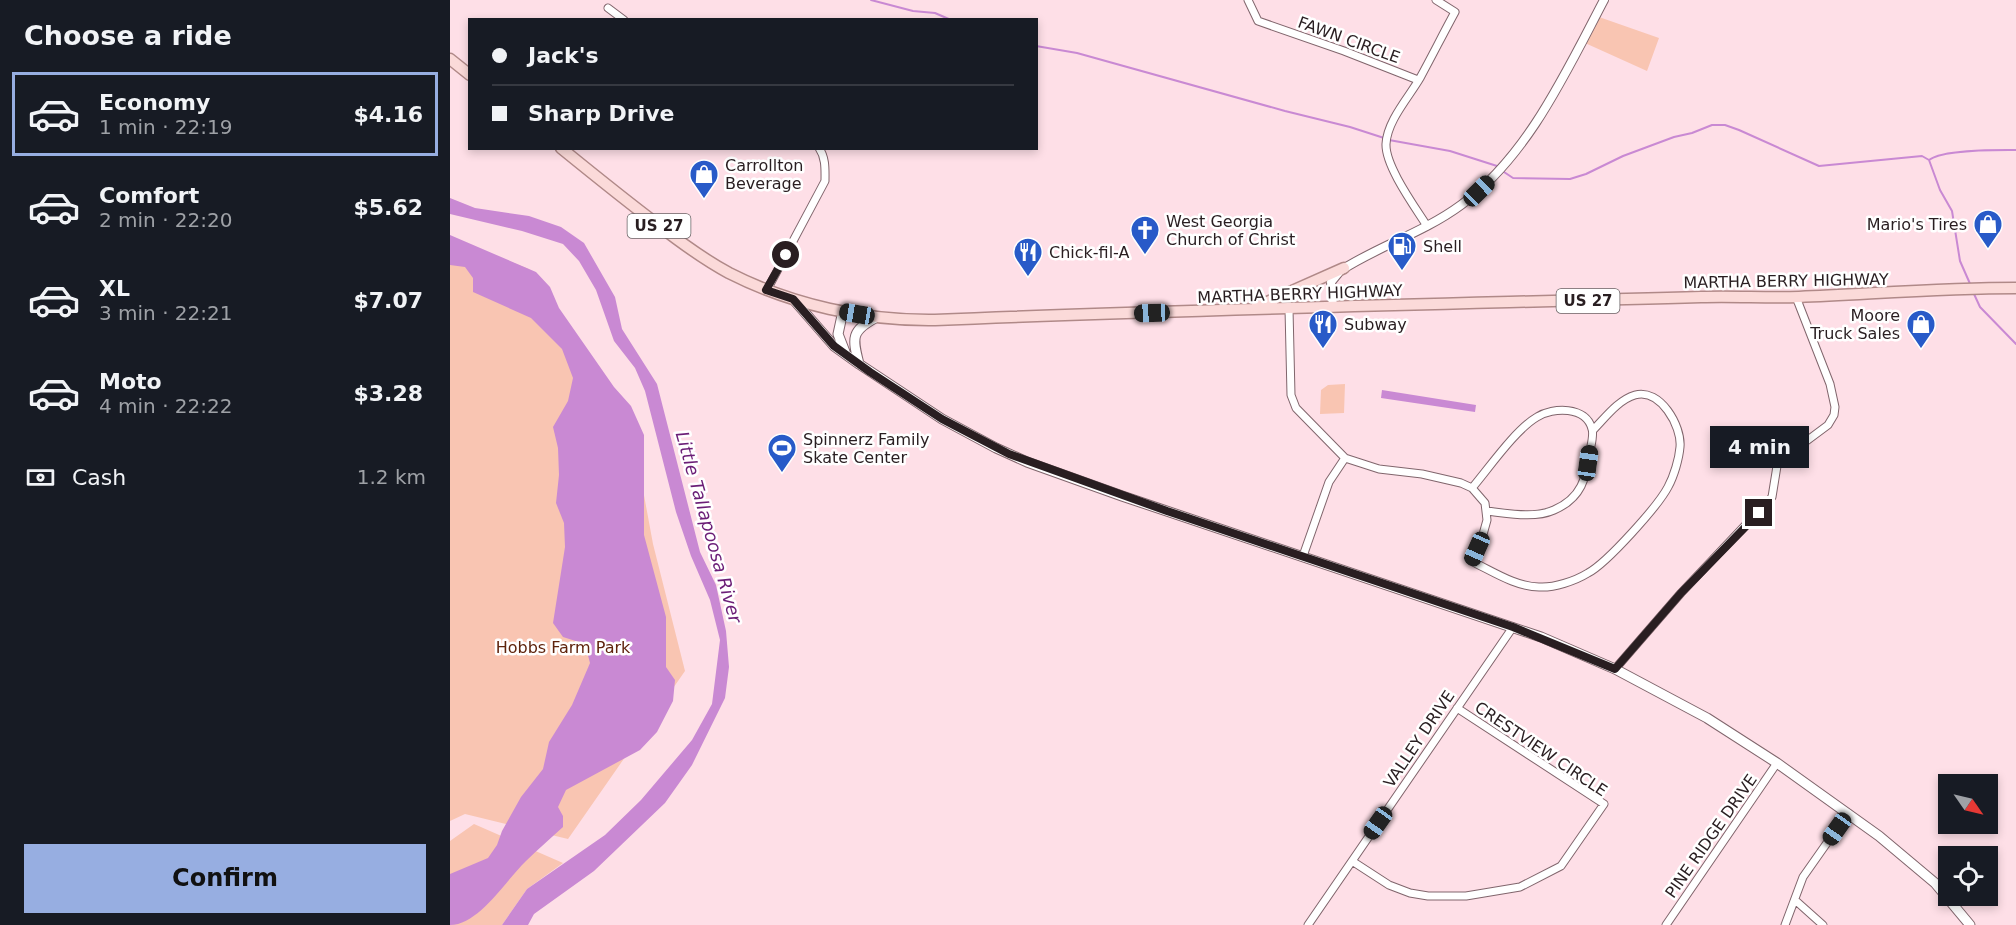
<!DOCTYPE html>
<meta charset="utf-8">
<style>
:root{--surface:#171b24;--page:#20242c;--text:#f1f3f6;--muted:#9ea1a6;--line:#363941;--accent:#97aee1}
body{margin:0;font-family:"DejaVu Sans",sans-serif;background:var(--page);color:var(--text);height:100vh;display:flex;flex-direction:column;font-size:22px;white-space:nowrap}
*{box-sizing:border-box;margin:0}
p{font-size:20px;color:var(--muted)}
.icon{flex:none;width:33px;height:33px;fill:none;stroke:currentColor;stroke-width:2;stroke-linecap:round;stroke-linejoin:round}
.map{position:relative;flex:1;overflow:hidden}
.sheet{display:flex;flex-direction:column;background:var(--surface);width:450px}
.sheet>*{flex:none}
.top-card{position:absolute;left:18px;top:18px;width:570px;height:132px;border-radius:0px;box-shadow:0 3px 9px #0003;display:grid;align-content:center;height:132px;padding:0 24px;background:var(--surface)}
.needle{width:39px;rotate:124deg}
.buttons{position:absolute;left:1488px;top:774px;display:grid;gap:12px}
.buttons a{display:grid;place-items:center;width:60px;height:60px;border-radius:0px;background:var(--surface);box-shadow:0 3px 9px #0003;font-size:30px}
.end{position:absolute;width:27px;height:27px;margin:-14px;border:8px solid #291e21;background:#fff;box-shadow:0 0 0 3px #fff}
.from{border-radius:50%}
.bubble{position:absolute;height:42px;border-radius:0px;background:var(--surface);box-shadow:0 3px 9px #0003;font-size:20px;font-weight:800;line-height:42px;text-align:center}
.car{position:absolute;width:18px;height:36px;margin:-18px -9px;border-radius:8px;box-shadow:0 0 4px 2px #0007;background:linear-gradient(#222 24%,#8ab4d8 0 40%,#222 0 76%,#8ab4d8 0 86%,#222 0)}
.top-card b{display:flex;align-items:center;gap:21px;height:57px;font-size:22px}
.top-card b+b{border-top:2px solid var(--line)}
.top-card i{width:15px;height:15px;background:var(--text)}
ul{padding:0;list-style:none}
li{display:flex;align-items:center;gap:18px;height:84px;margin:0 12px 9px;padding:0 12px;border:3px solid transparent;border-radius:0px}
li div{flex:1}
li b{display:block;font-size:22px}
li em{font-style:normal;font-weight:800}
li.active{border-color:var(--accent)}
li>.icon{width:54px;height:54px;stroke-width:1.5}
h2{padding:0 24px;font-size:27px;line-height:72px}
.pay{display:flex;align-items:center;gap:15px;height:66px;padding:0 24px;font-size:22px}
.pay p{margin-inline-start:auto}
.primary-button{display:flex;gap:12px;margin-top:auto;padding:12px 24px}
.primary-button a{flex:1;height:69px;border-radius:0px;background:var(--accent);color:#111;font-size:24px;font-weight:800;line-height:69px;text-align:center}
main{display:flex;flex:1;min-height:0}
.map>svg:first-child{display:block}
.green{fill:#f9c5b2}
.water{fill:#c989d3}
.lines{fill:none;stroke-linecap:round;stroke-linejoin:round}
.stream{stroke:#c989d3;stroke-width:2}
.minor-casing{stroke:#80656c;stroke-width:9}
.tertiary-casing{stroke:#80656c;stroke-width:10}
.secondary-casing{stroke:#80656c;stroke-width:11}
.primary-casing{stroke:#b08988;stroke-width:13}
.minor{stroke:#fff;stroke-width:7}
.tertiary{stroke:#fff;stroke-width:8}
.secondary{stroke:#fff;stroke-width:9}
.primary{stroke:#fbdad9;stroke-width:10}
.route{stroke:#291e21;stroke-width:8}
.labels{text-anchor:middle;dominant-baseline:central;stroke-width:5;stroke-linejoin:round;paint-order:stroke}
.shield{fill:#fff;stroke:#696264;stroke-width:1.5}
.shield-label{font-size:15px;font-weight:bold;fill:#291e21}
.street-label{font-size:16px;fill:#291e21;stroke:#fff}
.poi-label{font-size:16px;fill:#291e21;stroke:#fff;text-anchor:start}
.park-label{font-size:16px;fill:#5f240d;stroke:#fff}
.water-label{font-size:18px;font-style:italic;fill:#6b1e77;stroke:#fff}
</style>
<main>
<section class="sheet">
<h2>Choose a ride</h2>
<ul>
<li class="active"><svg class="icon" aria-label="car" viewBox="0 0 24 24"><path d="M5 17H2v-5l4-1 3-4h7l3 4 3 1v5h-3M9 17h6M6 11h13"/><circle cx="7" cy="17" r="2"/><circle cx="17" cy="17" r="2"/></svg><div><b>Economy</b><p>1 min · 22:19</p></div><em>$4.16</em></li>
<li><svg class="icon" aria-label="car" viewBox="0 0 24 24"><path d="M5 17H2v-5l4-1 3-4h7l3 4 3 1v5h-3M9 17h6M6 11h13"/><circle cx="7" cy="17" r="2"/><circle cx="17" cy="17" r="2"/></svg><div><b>Comfort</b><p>2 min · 22:20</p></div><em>$5.62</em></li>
<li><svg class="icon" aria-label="car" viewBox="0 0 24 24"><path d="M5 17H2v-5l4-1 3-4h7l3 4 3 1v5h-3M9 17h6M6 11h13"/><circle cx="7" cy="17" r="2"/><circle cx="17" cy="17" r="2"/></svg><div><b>XL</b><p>3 min · 22:21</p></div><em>$7.07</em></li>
<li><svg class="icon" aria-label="car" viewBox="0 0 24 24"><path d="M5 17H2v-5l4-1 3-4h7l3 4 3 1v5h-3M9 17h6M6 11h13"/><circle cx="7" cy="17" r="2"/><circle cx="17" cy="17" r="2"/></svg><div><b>Moto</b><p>4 min · 22:22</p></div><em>$3.28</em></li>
</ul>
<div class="pay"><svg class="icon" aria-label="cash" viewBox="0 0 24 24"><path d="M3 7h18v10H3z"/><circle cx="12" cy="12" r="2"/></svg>Cash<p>1.2 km</p></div>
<div class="primary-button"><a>Confirm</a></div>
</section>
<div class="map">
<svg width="1566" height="925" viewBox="0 0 1566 925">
<rect width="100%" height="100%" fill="#fedfe7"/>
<path class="green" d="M1149,17L1209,38L1197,71L1135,43Z
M0,238L79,269L180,419L203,544L235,671L118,839L15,814L0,821Z
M895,384L894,413L870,414L871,390L878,385Z
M24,824L113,863L77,889L52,925H0V841Z"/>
<path class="water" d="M0,198L25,208L79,216L111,227L134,243L165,297L172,329L207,384L250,552L266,585L276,631L279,667L275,698L242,765L215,803L144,871L84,914L78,925H52L77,889L155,835L191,800L242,740L262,704L270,640L260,600L241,556L226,512L195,391L185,368L164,341L146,290L129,261L113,244L72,231L0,214Z
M0,235L86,272L100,287L109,308L164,387L181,406L194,435V535L216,617V667L225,680L223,701L207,732L190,750L116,790L108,807L113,816V827C101,838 88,849 76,861C56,880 29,925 0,925V874L38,858L47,845L52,831L71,797L93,769L99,742L122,705L140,663L135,644L113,637L103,623L115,547L114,523L106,503L109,475L108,448L103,427L118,401L123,378L112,349L81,318L23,292V278L15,267L0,265Z
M932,390L1026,405L1025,412L931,398Z"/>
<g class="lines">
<path class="stream" d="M421,0L463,11L485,13L501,20
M586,46L627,53L835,111L900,127L934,138
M939,140L1000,151L1047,166
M1479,160C1493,149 1547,150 1566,150
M1054,172L1063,178L1120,179L1136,174L1173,156L1224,137L1242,133L1262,125H1275L1289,130L1369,166L1472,156L1479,160L1490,190L1502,211L1510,261L1521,286
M1524,294L1530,307L1566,344"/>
<g class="minor-casing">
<path id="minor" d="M798,0L808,21L894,51L968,80
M158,8L174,20
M977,226C965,207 935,166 936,144C937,121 959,97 970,78C982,56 993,34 1005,12L986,0
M317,290L375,181C375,170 376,158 369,148
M839,309L841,395L846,408L895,458L929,469L972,474L1011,483L1022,488L1035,503L1037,520L1032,538L1021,561C1042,571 1066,587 1089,587C1104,588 1125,581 1138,573C1157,563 1208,506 1218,487C1224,476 1229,459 1230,447C1232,426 1210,388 1185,395C1168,400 1155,418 1143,430
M1022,488C1039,468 1065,430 1087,417C1103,407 1136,406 1142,429C1144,435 1141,445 1140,451C1136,478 1132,498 1104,510C1084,519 1057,513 1036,511
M853,556L879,482L895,458
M1165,669L1231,593L1322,497L1327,466L1331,460L1378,425L1384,415L1385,407L1380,384L1346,297
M902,861L939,885L960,893L978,896H1016L1070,887L1111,866L1154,804L1007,708
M1345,900L1373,925
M858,925L1063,627
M1216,925L1327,763
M1335,925L1353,877L1398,813"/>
</g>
<g class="tertiary-casing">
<path id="tertiary" d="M883,307L881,282L890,271C928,246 973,233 1011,205C1078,156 1116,72 1154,0"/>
</g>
<g class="secondary-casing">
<path id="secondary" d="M343,299L384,346L409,364L492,419L546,448L577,462L672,496L1091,637L1165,669L1257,718L1327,763L1429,836L1485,883L1520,925
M393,311L388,334L395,352
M409,364C402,337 401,331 427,317"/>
</g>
<g class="primary-casing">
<path id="primary" d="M0,59L20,75
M111,148C143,174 175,200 207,224C230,242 253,259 279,273C342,305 415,321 485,320C741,309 996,304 1251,297C1284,296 1316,298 1349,297C1421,294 1494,288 1566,288
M806,307L894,268"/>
</g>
<use href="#minor" class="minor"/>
<use href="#tertiary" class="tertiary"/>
<use href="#secondary" class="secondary"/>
<use href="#primary" class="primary"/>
</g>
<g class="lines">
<path class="route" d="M336,255L316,290L343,299L384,346L420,372L492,419L559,454L717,511L1063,627L1165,669L1231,593L1309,513"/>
</g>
<defs>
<g id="shop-pin" transform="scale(1.5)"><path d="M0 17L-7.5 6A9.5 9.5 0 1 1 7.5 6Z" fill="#285ac8" stroke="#fff"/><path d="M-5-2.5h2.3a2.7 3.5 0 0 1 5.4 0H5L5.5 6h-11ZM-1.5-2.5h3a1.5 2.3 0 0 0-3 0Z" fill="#fff"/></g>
<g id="church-pin" transform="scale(1.5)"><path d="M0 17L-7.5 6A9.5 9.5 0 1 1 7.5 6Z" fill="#285ac8" stroke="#fff"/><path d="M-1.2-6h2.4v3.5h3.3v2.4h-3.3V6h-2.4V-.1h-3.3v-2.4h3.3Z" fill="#fff"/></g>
<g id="fuel-pin" transform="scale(1.5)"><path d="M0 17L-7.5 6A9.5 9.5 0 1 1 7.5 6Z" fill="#285ac8" stroke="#fff"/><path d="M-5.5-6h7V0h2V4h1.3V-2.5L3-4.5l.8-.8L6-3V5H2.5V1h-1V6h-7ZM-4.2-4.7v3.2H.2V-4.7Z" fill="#fff"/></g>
<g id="restaurant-pin" transform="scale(1.5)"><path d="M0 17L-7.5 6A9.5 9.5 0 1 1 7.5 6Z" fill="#285ac8" stroke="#fff"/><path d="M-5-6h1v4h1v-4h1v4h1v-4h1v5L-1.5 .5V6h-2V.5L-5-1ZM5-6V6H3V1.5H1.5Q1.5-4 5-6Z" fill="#fff"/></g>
<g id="stadium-pin" transform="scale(1.5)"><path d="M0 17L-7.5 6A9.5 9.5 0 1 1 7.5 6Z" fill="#285ac8" stroke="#fff"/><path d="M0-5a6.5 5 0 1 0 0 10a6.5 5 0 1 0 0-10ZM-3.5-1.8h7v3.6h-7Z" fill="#fff"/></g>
</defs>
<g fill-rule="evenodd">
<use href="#shop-pin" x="254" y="174"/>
<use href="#shop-pin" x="1538" y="224"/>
<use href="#church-pin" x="695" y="230"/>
<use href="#fuel-pin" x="952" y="246"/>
<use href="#restaurant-pin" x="578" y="252"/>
<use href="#restaurant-pin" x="873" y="324"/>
<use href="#shop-pin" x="1471" y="324"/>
<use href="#stadium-pin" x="332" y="448"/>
</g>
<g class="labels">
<g class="shield">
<rect x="177.5" y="214" width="63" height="24" rx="4.5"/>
<rect x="1106.5" y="289" width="63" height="24" rx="4.5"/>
</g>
<g class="shield-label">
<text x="209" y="226">US 27</text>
<text x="1138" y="301">US 27</text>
</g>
<g class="street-label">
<text transform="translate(899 40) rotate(20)">FAWN CIRCLE</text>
<text transform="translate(1336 281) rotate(-1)">MARTHA BERRY HIGHWAY</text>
<text transform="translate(850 294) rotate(-2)">MARTHA BERRY HIGHWAY</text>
<text transform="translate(969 739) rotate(-56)">VALLEY DRIVE</text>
<text transform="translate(1091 749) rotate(34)">CRESTVIEW CIRCLE</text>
<text transform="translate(1261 836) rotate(-55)">PINE RIDGE DRIVE</text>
</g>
<g class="poi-label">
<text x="275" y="165">Carrollton<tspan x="275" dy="18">Beverage</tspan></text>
<text x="716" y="221">West Georgia<tspan x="716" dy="18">Church of Christ</tspan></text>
<text x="1517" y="224" text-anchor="end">Mario's Tires</text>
<text x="973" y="246">Shell</text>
<text x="599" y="252">Chick-fil-A</text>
<text x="1450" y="315" text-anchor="end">Moore<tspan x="1450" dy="18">Truck Sales</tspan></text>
<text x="894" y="324">Subway</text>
<text x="353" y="439">Spinnerz Family<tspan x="353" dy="18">Skate Center</tspan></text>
</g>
<g class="park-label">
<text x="113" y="647">Hobbs Farm Park</text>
</g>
<g class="water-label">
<text transform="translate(259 527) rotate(74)">Little Tallapoosa River</text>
</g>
</g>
</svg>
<div class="buttons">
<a><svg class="needle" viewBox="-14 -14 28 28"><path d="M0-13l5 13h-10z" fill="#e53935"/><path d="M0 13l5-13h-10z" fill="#9ea1a6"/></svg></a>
<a><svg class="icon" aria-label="locate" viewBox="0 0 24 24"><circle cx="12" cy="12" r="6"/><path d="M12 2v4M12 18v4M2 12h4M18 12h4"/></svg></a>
</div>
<i class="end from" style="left:336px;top:255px"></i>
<i class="end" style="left:1309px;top:513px"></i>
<div class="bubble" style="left:1260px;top:426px;width:99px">4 min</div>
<i class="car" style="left:1029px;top:191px;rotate:46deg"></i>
<i class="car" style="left:702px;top:313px;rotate:268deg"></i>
<i class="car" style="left:407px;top:314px;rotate:280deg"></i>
<i class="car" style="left:1138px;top:463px;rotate:8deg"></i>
<i class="car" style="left:1027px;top:549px;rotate:204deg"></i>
<i class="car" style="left:928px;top:823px;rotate:215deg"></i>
<i class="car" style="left:1387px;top:829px;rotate:215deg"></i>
<div class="top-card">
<b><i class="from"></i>Jack's</b>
<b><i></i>Sharp Drive</b>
</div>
</div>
</main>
